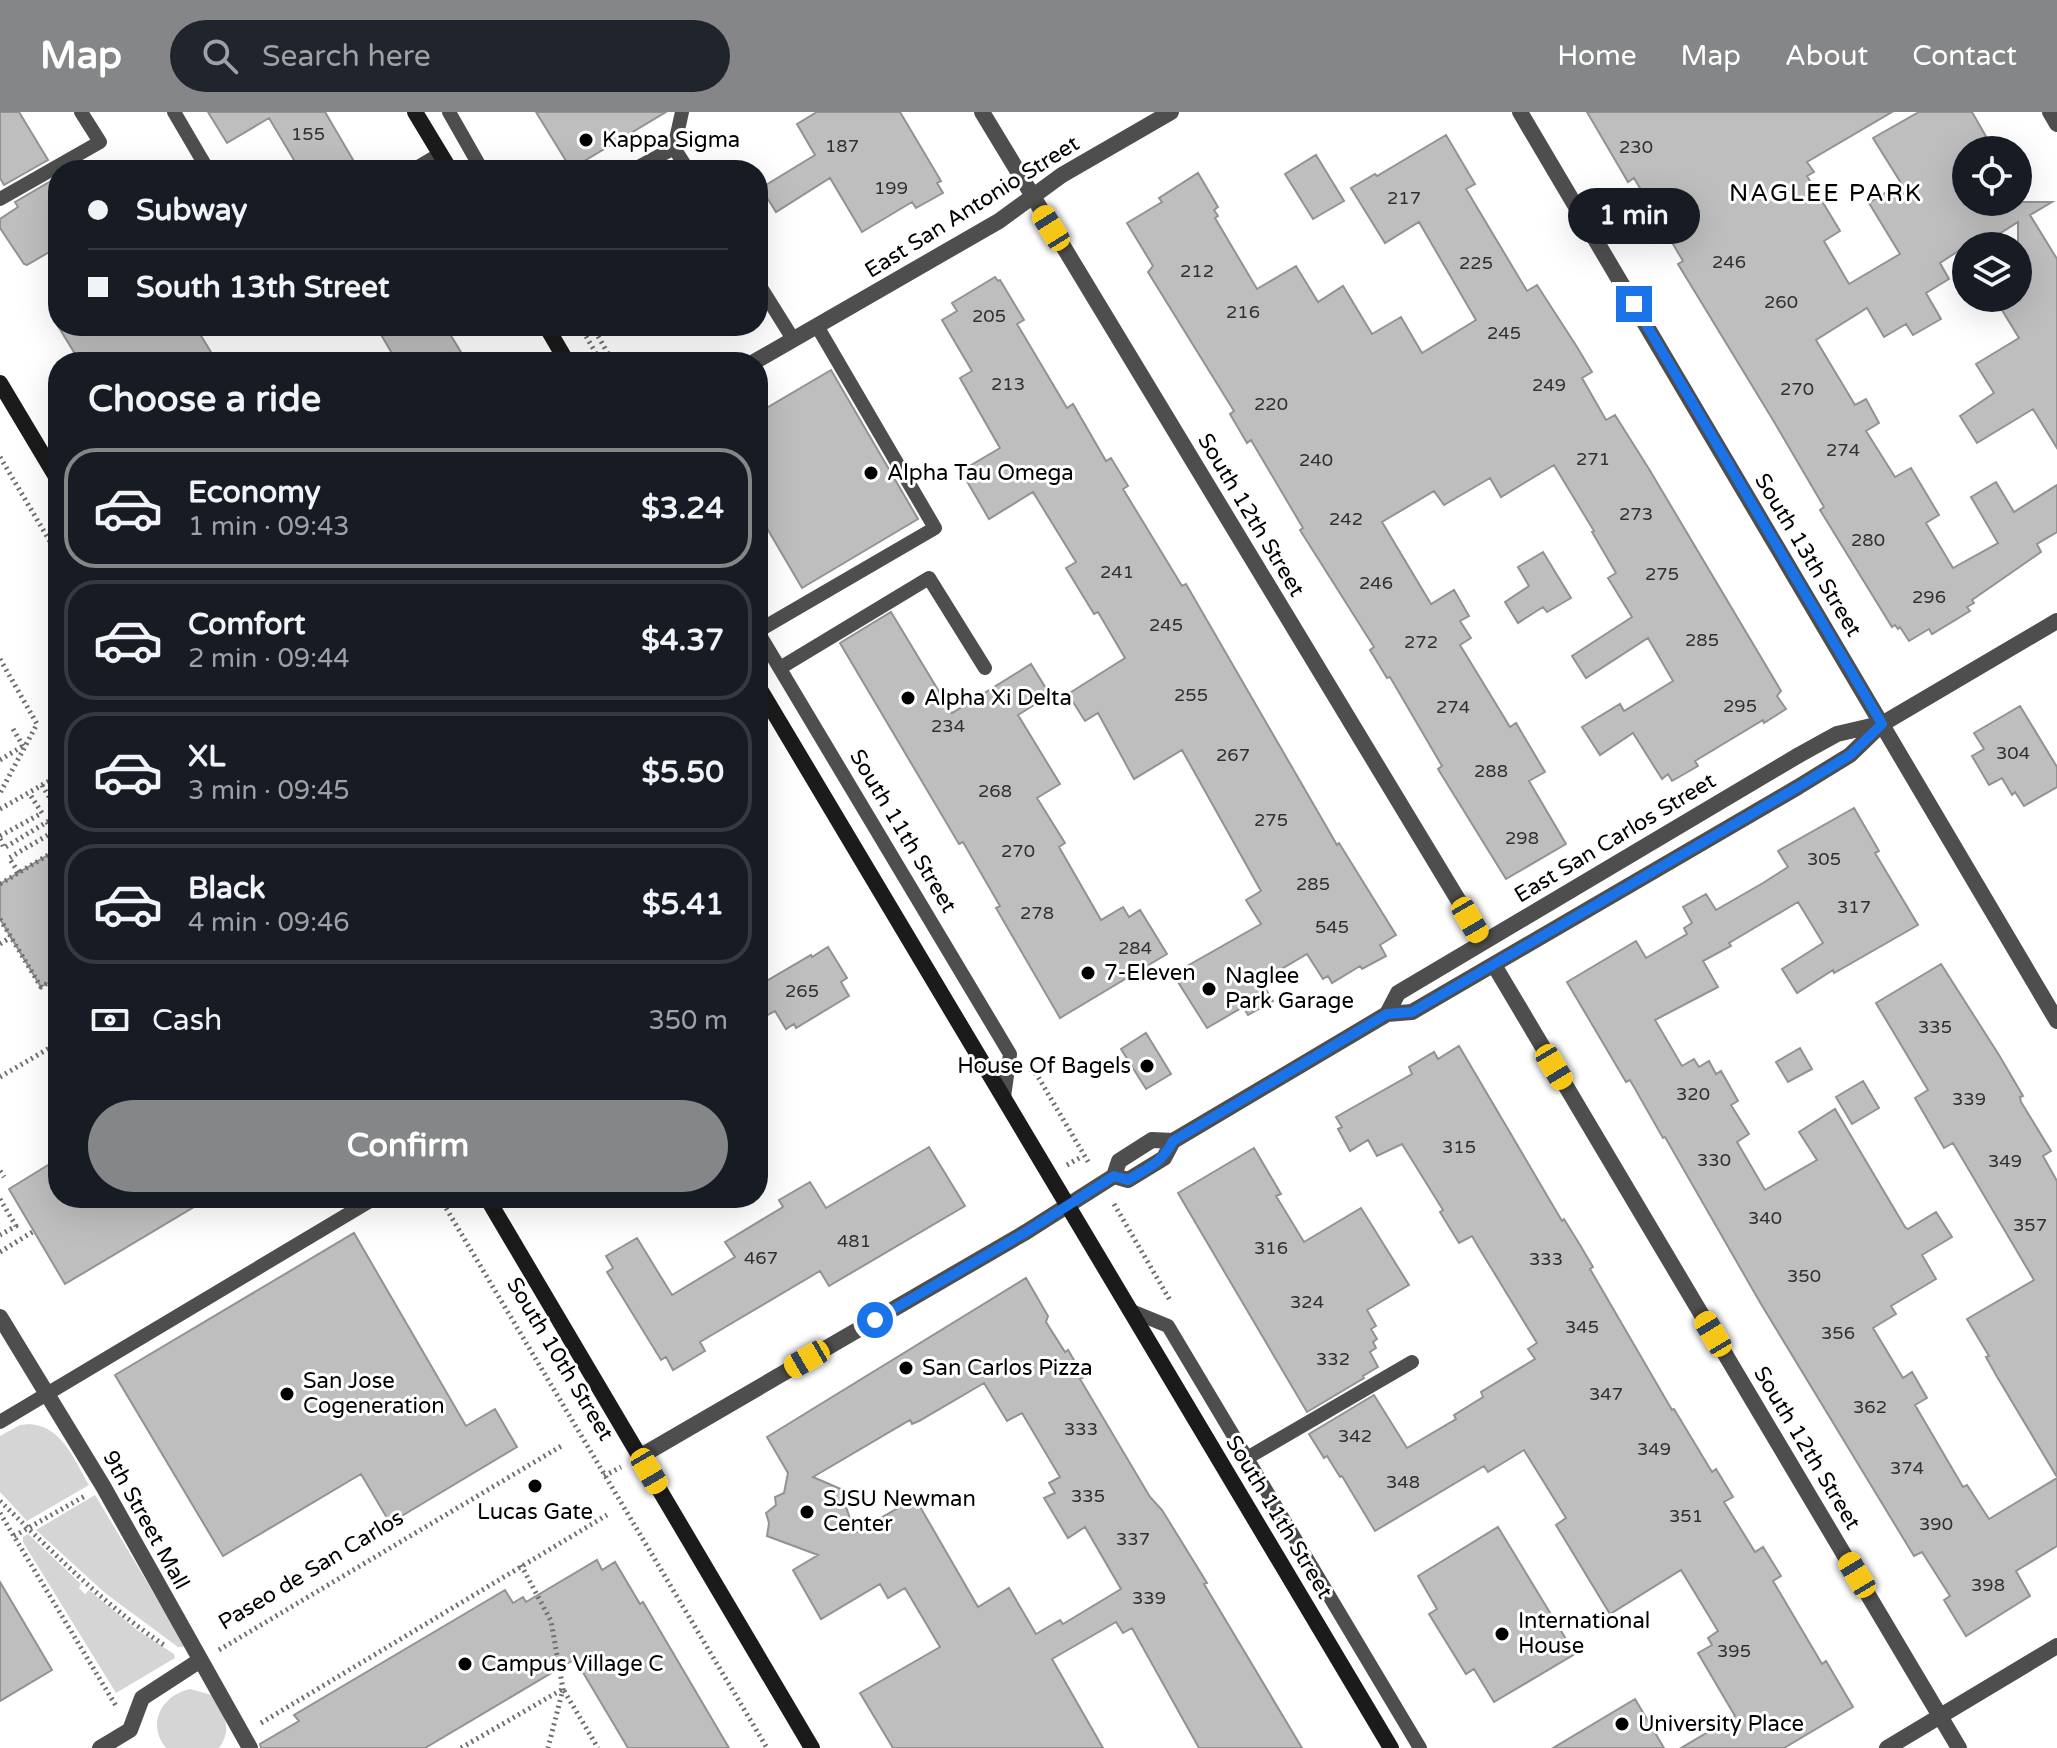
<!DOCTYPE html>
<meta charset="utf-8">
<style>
:root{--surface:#171b24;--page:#20242c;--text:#f1f3f6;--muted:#9ea1a6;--line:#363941;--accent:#858687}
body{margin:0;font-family:"Varela Round",sans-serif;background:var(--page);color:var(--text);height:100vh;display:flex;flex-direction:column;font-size:30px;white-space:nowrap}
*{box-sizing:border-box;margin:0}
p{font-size:26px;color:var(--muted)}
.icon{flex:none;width:44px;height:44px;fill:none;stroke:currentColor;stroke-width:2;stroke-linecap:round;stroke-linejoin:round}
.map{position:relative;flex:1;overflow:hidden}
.drawer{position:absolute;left:48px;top:240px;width:720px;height:856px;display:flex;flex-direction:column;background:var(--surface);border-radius:32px;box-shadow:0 8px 32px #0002}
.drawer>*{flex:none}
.banner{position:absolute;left:48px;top:48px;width:720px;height:176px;border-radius:32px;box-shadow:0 8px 32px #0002;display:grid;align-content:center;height:176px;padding:0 40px;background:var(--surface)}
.controls{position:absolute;left:1952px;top:24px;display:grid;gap:16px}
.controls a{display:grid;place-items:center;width:80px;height:80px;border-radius:50%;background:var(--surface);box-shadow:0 8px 32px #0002;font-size:40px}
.end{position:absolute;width:36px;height:36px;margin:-18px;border:10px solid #1a73e8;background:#fff;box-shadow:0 0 0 4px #fff}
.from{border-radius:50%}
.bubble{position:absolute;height:56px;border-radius:28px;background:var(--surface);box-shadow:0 8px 32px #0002;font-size:26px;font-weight:700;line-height:56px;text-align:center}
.car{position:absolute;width:24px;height:48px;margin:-24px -12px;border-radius:10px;box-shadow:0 0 6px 2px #0007;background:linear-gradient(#f5c518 24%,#345 0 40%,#f5c518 0 76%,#345 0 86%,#f5c518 0)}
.banner b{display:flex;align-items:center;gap:28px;height:76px;font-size:30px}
.banner b+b{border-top:2px solid var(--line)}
.banner i{width:20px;height:20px;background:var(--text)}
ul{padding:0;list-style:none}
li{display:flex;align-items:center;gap:24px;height:120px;margin:0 16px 12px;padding:0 24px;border:4px solid var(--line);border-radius:32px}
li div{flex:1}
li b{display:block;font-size:30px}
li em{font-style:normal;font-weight:700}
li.current{border-color:var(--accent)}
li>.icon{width:72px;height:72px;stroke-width:1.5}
h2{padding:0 40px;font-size:36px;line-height:96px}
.pay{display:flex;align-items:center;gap:20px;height:88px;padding:0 40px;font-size:30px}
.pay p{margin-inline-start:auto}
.primary-button{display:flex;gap:16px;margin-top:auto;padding:16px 40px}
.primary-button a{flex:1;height:92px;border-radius:48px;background:var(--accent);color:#fff;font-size:32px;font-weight:700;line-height:92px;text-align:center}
header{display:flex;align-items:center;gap:48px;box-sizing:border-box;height:112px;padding:0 40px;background:var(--accent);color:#fff}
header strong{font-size:38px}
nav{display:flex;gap:44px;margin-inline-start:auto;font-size:28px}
.search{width:560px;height:72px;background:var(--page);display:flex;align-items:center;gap:20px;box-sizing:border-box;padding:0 28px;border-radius:44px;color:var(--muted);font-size:30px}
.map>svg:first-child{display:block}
.green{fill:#d5d5d5}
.building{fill:#bebebe;stroke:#929292;stroke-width:2;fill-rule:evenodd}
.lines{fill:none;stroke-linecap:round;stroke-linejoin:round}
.path{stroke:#707070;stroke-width:5;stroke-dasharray:2 4;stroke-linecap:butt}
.service{stroke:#4e4e4e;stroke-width:14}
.pedestrian{stroke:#4e4e4e;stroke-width:16}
.minor{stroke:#4e4e4e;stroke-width:16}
.tertiary{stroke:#4e4e4e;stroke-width:16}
.secondary{stroke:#1b1b1b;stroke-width:16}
.route{stroke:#1a73e8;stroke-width:10}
.poi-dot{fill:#000;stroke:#fff;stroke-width:3}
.labels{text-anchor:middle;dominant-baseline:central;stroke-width:6;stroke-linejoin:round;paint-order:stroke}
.number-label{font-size:18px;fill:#303030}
.poi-label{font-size:22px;fill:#000;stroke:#fff;text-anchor:start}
.street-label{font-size:22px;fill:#000;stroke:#fff}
.neighbourhood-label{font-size:24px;letter-spacing:2px;fill:#000;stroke:#fff}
</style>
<header>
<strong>Map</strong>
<div class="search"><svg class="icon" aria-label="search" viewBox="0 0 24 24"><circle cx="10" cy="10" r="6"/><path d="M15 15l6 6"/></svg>Search here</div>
<nav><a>Home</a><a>Map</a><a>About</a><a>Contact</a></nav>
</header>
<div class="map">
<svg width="2057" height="1636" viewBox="0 0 2057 1636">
<rect width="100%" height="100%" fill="#fff"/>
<path class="green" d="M30,1312C63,1315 74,1348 89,1373L27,1409L0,1380V1324L20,1313Z
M95,1383L184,1532L183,1535H178L105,1481L36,1418Z
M28,1422L81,1472L79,1476L85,1482L89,1478L137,1518L174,1542L175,1546L116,1581L23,1430V1425Z
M190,1577L212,1583C223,1603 234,1615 219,1636H166C146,1612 162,1583 190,1577Z"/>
<path class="building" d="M0,0H19L48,48L4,73L0,66Z
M208,0H325L359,58H300L269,6L227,31Z
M536,0H666L571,57Z
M817,0H900L941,69L937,71L943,81L916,96L912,90L862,120L830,66L776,100L761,76L815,43L797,12Z
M1587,0H1892L1807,50L1814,60L1807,64L1840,119L1824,129L1849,172L1900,142L1869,91L1901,71L1873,26L1919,0H1972L1988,28L1976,38H1966V90H2018V84L2022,90H2052L2030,103L2057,147V336L2033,297L1977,331L1960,304L1994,281L1976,252L2019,226L2002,198L2018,188V110L1991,127L1988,122L1966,134L1940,151L1949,167L1926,181L1941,207L1913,223L1906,212L1884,225L1867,196L1816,228L1855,293L1866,287L1879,311L1866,319L1895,365L1911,356L1939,403L1926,411L1953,456L1998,431L1971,385L1996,370L2014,400L2057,373V420L2037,432L2041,440L1972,488L1974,491L1967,495L1970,499L1932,522L1929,517L1909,529L1900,515L1898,517L1895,513L1892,515L1820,398L1824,395L1773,308L1678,152L1683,149L1634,66L1628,70Z
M1446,23L1475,72L1466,77L1527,179L1537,173L1577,235L1592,260L1582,266L1606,308L1615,303L1649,357L1781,579L1777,584L1786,597L1764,611L1763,608L1695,649L1698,654L1672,669L1668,662L1662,667L1633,621L1600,643L1582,615L1620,592L1624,599L1673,569L1648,526L1586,566L1572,544L1632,505L1608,466L1616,461L1592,420L1594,419L1554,353L1501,385L1490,366L1444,393L1434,379L1382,410L1431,492L1454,478L1469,504L1460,509L1471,526L1460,533L1510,615L1516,611L1545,660L1529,669L1566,732L1506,767L1438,657L1442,654L1390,565L1387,566L1370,538L1374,535L1300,418L1303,416L1251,328L1247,331L1230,302L1234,299L1148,160L1153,154L1127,111L1162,90L1159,86L1198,61L1218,95L1214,98L1218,104L1215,106L1257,177L1296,154L1318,190L1343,174L1372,222L1401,205L1422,241L1476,208L1419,110L1385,131L1351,76L1375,62L1377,64Z
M1316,43L1344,89L1313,107L1285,62Z
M58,65V135L27,153L24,152L0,116V107L18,95L15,90Z
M995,165L998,169L1000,168L1024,208L1017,212L1067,296L1073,292L1106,349L1111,346L1128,374L1123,377L1182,474L1186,472L1337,733L1339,731L1396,823L1380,833L1386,844L1362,857L1360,854L1332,871L1328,864L1323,867L1307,842L1261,869L1273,889L1248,903L1243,895L1207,916L1173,862L1261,812L1246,788L1261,779L1182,638L1134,667L1098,601L1085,609L1068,582L1125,546L1098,500L1094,502L1066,456L1076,450L1033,380L989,407L961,359L1000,336L960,266L972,259L942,208L957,199L952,191Z
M58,214H195L217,250H80Z
M376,214H445L467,250H397Z
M831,258L918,407L802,476L758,401V301Z
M1543,440L1571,486L1547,500L1543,495L1518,511L1505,490L1529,474L1518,455Z
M891,500L952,601L1031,552L1050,583L1018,603L1060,672L1037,686L1065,731L1059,735L1101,808L1123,795L1129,805L1140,798L1167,842L1060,906L996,796L1000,794L963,730L959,732L840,531Z
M2020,594L2057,655V675L2024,694L2015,680L2012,683L2002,666L1989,673L1972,644L1984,637L1974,621Z
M1854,696L1879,739L1875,741L1918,813L1834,861L1833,858L1797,881L1782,857L1823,831L1798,790L1729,831L1731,834L1703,849L1718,875L1655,908L1682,954L1694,947L1699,955L1709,949L1716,962L1721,959L1738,989L1731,993L1749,1022L1737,1030L1765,1078L1817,1048L1799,1020L1835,997L1905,1115L1908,1117L1936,1100L1952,1125L1922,1143L1936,1167L1891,1194L1896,1202L1873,1216L1903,1266L1912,1260L1927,1286L1915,1293L1963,1375L1967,1373L1989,1407L2057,1366V1434L2016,1459L2030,1484L1966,1524L1944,1488L1950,1484L1922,1440L1914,1444L1761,1192L1665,1025L1663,1026L1630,968L1626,970L1567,870L1636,829L1646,846L1687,822L1684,816L1692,811L1683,795L1706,782L1716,798L1763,771L1788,755L1778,739Z
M58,737V865L41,875L0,807V772Z
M828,835L847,866L841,870L849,884L796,916L794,912L786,917L775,899L758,908V874L811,843L812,845Z
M1941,852L1999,943L2023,984L2020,985L2021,990L2051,1039L2043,1044L2057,1069V1365L1996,1263L1986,1245L1989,1244L1967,1207L2034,1168L1953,1031L1944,1036L1915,986L1928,978L1876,891Z
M1146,921L1171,962L1146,977L1121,937Z
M1459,934L1562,1109L1564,1107L1580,1133L1593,1155L1590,1157L1672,1298L1674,1297L1712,1360L1716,1357L1733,1385L1724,1390L1755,1440L1763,1435L1781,1464L1773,1469L1822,1552L1826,1549L1853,1595L1784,1636H1681L1735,1604L1698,1541L1712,1533L1708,1526L1718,1519L1681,1458L1610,1502L1556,1413L1566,1406L1524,1338L1488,1360L1484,1354L1375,1419L1342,1364L1340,1365L1327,1344L1324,1346L1309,1322L1374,1283L1407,1336L1456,1307L1454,1303L1483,1285L1481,1280L1535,1247L1528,1237L1537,1231L1479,1136L1472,1124L1459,1131L1440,1100L1443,1098L1402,1032L1377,1044L1368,1028L1350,1039L1338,1017L1342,1015L1336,1005L1412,962L1409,955L1434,940L1438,947Z
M1800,936L1812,957L1788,970L1776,950Z
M1863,969L1879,996L1852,1012L1836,985Z
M929,1035L965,1094L829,1174L820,1159L700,1230L705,1239L673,1258L666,1245L661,1248L607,1160L613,1156L606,1144L637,1126L672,1183L735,1145L725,1130L783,1095L779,1088L810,1070L826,1096Z
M1254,1036L1281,1082L1276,1084L1304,1130L1361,1096L1409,1173L1367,1198L1376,1214L1371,1217L1377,1227L1373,1230L1376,1236L1370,1240L1378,1255L1363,1264L1364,1266L1307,1300L1178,1081Z
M58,1047V1086H209L65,1172L9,1077Z
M354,1121L466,1314L495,1297L517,1335L390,1411L361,1362L223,1444L115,1263Z
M1026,1166L1048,1204L1046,1210L1065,1240L1068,1238L1084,1265L1080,1267L1150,1385L1162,1398L1207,1471L1204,1472L1302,1636H1199L1132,1516L1123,1521L1116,1510L1052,1547L1103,1636H893L860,1581L940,1535L905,1476L888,1486L880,1472L821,1507L793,1458L818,1443L767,1424L769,1411L766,1401L776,1393L775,1385L784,1381L788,1361L767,1325ZM984,1271L1007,1309L1022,1301L1060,1365L1049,1371L1055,1381L1044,1386L1068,1426L1085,1415L1121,1477L1063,1512L1060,1508L1036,1522L1009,1476L978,1495L915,1386L855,1421L844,1389L843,1378L813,1365L910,1308L912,1312L919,1309Z
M1498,1415L1575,1542L1494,1590L1474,1557L1466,1562L1429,1502L1437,1497L1418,1464Z
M597,1448L602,1458L615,1450L640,1492L643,1490L729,1636H628L575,1547L425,1636H261L260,1632L299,1609L294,1603L505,1478L513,1491L523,1485L526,1490Z
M0,1470L52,1558L0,1589Z
M1635,1587L1664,1636H1553Z"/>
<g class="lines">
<path class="path" d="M580,214L601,250
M592,214L613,250
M0,345L58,443
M0,547L37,612L0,681
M13,617L23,634
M0,648L23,634
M42,673L58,700
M0,697L58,664
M0,724L42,701L29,681
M0,727L4,736L47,710L53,720L9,746L19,761
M0,772L58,737
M0,807L41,875L58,865
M0,832L11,825
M1030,957L1037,963L1090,1053
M0,965L58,931
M1067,1053L1081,1045
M0,1059L4,1065
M440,1086L767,1636
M0,1087L16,1114L0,1123
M1114,1092L1171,1190
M0,1140L34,1119
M604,1364L621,1355
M0,1389C53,1440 103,1492 164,1533
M0,1401L116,1594
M14,1424L85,1384
M521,1453L551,1509L563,1577L548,1636
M219,1538L563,1333
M261,1611L607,1403
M461,1636L563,1577L598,1636"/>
<path class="service" d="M174,0L208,58
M449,0L482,58
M682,0L674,36L688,58
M413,58L440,42
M633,58L674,36
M0,87L100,30L81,0
M758,171L793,227
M758,519L935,416L817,214
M758,520L1010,942L1004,985
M780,556L929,466L985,556
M1129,1198L1168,1214L1420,1636
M0,1310L375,1086
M1247,1346L1412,1250"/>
<path class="pedestrian" d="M0,1205L103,1374L250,1636
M100,1636L130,1618L142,1586L199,1549"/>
<path class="minor" d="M982,0L1483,829
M2050,0L2057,12
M754,250L999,109L1062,63L1171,0
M1494,853L1959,1636
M1387,902L1398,881L1799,643L1837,622L1880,612
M1114,1064L1128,1068L1164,1046L1173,1029L1387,902L1412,900L1798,675L1850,643L1882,612L2057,509
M641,1344L1026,1120L1114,1064L1119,1049L1152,1028L1173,1029"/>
<path class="tertiary" d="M1520,0L2057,909
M1887,1636L2057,1534"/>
<path class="secondary" d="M415,0L450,58
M546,214L567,250
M0,271L58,368
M758,574L1391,1636
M487,1086L812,1636"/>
</g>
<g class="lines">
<path class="route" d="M875,1208L1026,1120L1114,1064L1128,1068C1149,1055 1161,1052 1173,1029L1387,902L1412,900L1798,675L1850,643L1882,612L1634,192"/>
</g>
<g class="poi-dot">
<circle cx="586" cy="28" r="8"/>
<circle cx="871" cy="361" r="8"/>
<circle cx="908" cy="586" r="8"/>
<circle cx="1088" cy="861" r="8"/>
<circle cx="1209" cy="877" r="8"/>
<circle cx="1147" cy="954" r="8"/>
<circle cx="906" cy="1256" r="8"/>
<circle cx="287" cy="1282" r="8"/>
<circle cx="535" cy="1374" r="8"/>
<circle cx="807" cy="1400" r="8"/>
<circle cx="1502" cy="1522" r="8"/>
<circle cx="465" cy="1552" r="8"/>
<circle cx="1622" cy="1612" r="8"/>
</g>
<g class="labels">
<g class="number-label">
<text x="308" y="22">155</text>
<text x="842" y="34">187</text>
<text x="1636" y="35">230</text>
<text x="891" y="76">199</text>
<text x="1404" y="86">217</text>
<text x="1729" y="150">246</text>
<text x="1476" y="151">225</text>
<text x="1197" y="159">212</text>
<text x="1781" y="190">260</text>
<text x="1243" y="200">216</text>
<text x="989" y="204">205</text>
<text x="1504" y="221">245</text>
<text x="1008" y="272">213</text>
<text x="1549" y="273">249</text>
<text x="1797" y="277">270</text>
<text x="1271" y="292">220</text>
<text x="1843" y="338">274</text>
<text x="1593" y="347">271</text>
<text x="1316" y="348">240</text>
<text x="1636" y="402">273</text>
<text x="1346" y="407">242</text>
<text x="1868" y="428">280</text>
<text x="1117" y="460">241</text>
<text x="1662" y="462">275</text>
<text x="1376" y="471">246</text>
<text x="1929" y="485">296</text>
<text x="1166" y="513">245</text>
<text x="1702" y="528">285</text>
<text x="1421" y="530">272</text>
<text x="1191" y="583">255</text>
<text x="1740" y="594">295</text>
<text x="1453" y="595">274</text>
<text x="948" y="614">234</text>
<text x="2013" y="641">304</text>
<text x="1233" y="643">267</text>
<text x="1491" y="659">288</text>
<text x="995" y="679">268</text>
<text x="1271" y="708">275</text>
<text x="1522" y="726">298</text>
<text x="1018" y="739">270</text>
<text x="1824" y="747">305</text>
<text x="1313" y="772">285</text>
<text x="1854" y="795">317</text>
<text x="1037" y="801">278</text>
<text x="1332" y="815">545</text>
<text x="1135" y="836">284</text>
<text x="802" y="879">265</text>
<text x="1935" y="915">335</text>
<text x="1693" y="982">320</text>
<text x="1969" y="987">339</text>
<text x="1459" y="1035">315</text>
<text x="1714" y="1048">330</text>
<text x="2005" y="1049">349</text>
<text x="1765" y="1106">340</text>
<text x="2030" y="1113">357</text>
<text x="854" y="1129">481</text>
<text x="1271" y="1136">316</text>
<text x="761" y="1146">467</text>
<text x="1546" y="1147">333</text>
<text x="1804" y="1164">350</text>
<text x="1307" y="1190">324</text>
<text x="1582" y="1215">345</text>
<text x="1838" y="1221">356</text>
<text x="1333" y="1247">332</text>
<text x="1606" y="1282">347</text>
<text x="1870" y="1295">362</text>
<text x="1081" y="1317">333</text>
<text x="1355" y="1324">342</text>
<text x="1654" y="1337">349</text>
<text x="1907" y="1356">374</text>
<text x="1403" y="1370">348</text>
<text x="1088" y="1384">335</text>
<text x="1686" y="1404">351</text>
<text x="1936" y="1412">390</text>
<text x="1133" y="1427">337</text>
<text x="1988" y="1473">398</text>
<text x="1149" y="1486">339</text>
<text x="1734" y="1539">395</text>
</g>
<g class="poi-label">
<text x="602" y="28">Kappa Sigma</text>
<text x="887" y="361">Alpha Tau Omega</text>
<text x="924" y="586">Alpha Xi Delta</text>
<text x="1104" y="861">7-Eleven</text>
<text x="1225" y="864">Naglee<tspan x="1225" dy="25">Park Garage</tspan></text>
<text x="1131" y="954" text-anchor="end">House Of Bagels</text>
<text x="922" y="1256">San Carlos Pizza</text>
<text x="303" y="1269">San Jose<tspan x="303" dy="25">Cogeneration</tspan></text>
<text x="823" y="1387">SJSU Newman<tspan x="823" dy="25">Center</tspan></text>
<text x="535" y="1400" text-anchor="middle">Lucas Gate</text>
<text x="1518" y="1509">International<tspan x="1518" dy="25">House</tspan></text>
<text x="481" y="1552">Campus Village C</text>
<text x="1638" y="1612">University Place</text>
</g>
<g class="street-label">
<text transform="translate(972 95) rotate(-32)">East San Antonio Street</text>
<text transform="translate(1251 403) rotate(59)">South 12th Street</text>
<text transform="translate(1808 443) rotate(59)">South 13th Street</text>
<text transform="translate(903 719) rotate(59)">South 11th Street</text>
<text transform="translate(1615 726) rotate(-31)">East San Carlos Street</text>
<text transform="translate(560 1247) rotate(59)">South 10th Street</text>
<text transform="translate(1807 1336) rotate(59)">South 12th Street</text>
<text transform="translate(1279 1405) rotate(59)">South 11th Street</text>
<text transform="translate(146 1408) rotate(61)">9th Street Mall</text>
<text transform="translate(311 1458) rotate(-31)">Paseo de San Carlos</text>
</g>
<g class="neighbourhood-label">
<text x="1826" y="81">NAGLEE PARK</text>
</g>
</g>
</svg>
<div class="controls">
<a><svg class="icon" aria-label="locate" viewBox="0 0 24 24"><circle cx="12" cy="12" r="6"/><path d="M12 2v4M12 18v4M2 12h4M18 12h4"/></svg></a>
<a><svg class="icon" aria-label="layers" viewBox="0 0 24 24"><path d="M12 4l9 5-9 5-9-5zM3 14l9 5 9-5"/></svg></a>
</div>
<i class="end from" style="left:875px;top:1208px"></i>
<i class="end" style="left:1634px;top:192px"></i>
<div class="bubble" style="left:1568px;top:76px;width:132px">1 min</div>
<i class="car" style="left:1051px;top:116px;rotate:328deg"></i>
<i class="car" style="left:1470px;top:808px;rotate:150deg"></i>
<i class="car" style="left:1554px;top:955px;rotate:149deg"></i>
<i class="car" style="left:1713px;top:1222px;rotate:329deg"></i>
<i class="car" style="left:807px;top:1247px;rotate:240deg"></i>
<i class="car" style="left:649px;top:1359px;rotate:150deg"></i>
<i class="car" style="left:1857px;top:1463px;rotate:329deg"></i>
<div class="banner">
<b><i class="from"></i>Subway</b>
<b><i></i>South 13th Street</b>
</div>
<section class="drawer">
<h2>Choose a ride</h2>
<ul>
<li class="current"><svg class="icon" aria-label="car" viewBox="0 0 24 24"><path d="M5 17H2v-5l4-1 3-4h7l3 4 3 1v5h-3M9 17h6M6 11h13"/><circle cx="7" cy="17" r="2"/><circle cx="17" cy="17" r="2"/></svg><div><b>Economy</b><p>1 min · 09:43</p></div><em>$3.24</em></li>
<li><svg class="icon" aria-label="car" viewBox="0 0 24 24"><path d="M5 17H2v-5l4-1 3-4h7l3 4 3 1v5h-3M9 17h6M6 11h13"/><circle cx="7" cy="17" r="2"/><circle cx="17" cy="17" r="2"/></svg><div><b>Comfort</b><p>2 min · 09:44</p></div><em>$4.37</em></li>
<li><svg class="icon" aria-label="car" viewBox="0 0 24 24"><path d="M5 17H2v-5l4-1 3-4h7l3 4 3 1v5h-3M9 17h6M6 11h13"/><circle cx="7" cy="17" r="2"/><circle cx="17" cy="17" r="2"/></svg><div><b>XL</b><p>3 min · 09:45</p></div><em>$5.50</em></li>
<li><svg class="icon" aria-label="car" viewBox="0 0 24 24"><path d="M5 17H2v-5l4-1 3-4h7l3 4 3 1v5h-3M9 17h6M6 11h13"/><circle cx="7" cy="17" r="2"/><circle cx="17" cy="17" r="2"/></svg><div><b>Black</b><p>4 min · 09:46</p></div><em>$5.41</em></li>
</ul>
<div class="pay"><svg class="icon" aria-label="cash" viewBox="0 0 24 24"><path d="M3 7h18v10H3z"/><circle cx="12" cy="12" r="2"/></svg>Cash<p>350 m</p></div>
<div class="primary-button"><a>Confirm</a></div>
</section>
</div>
